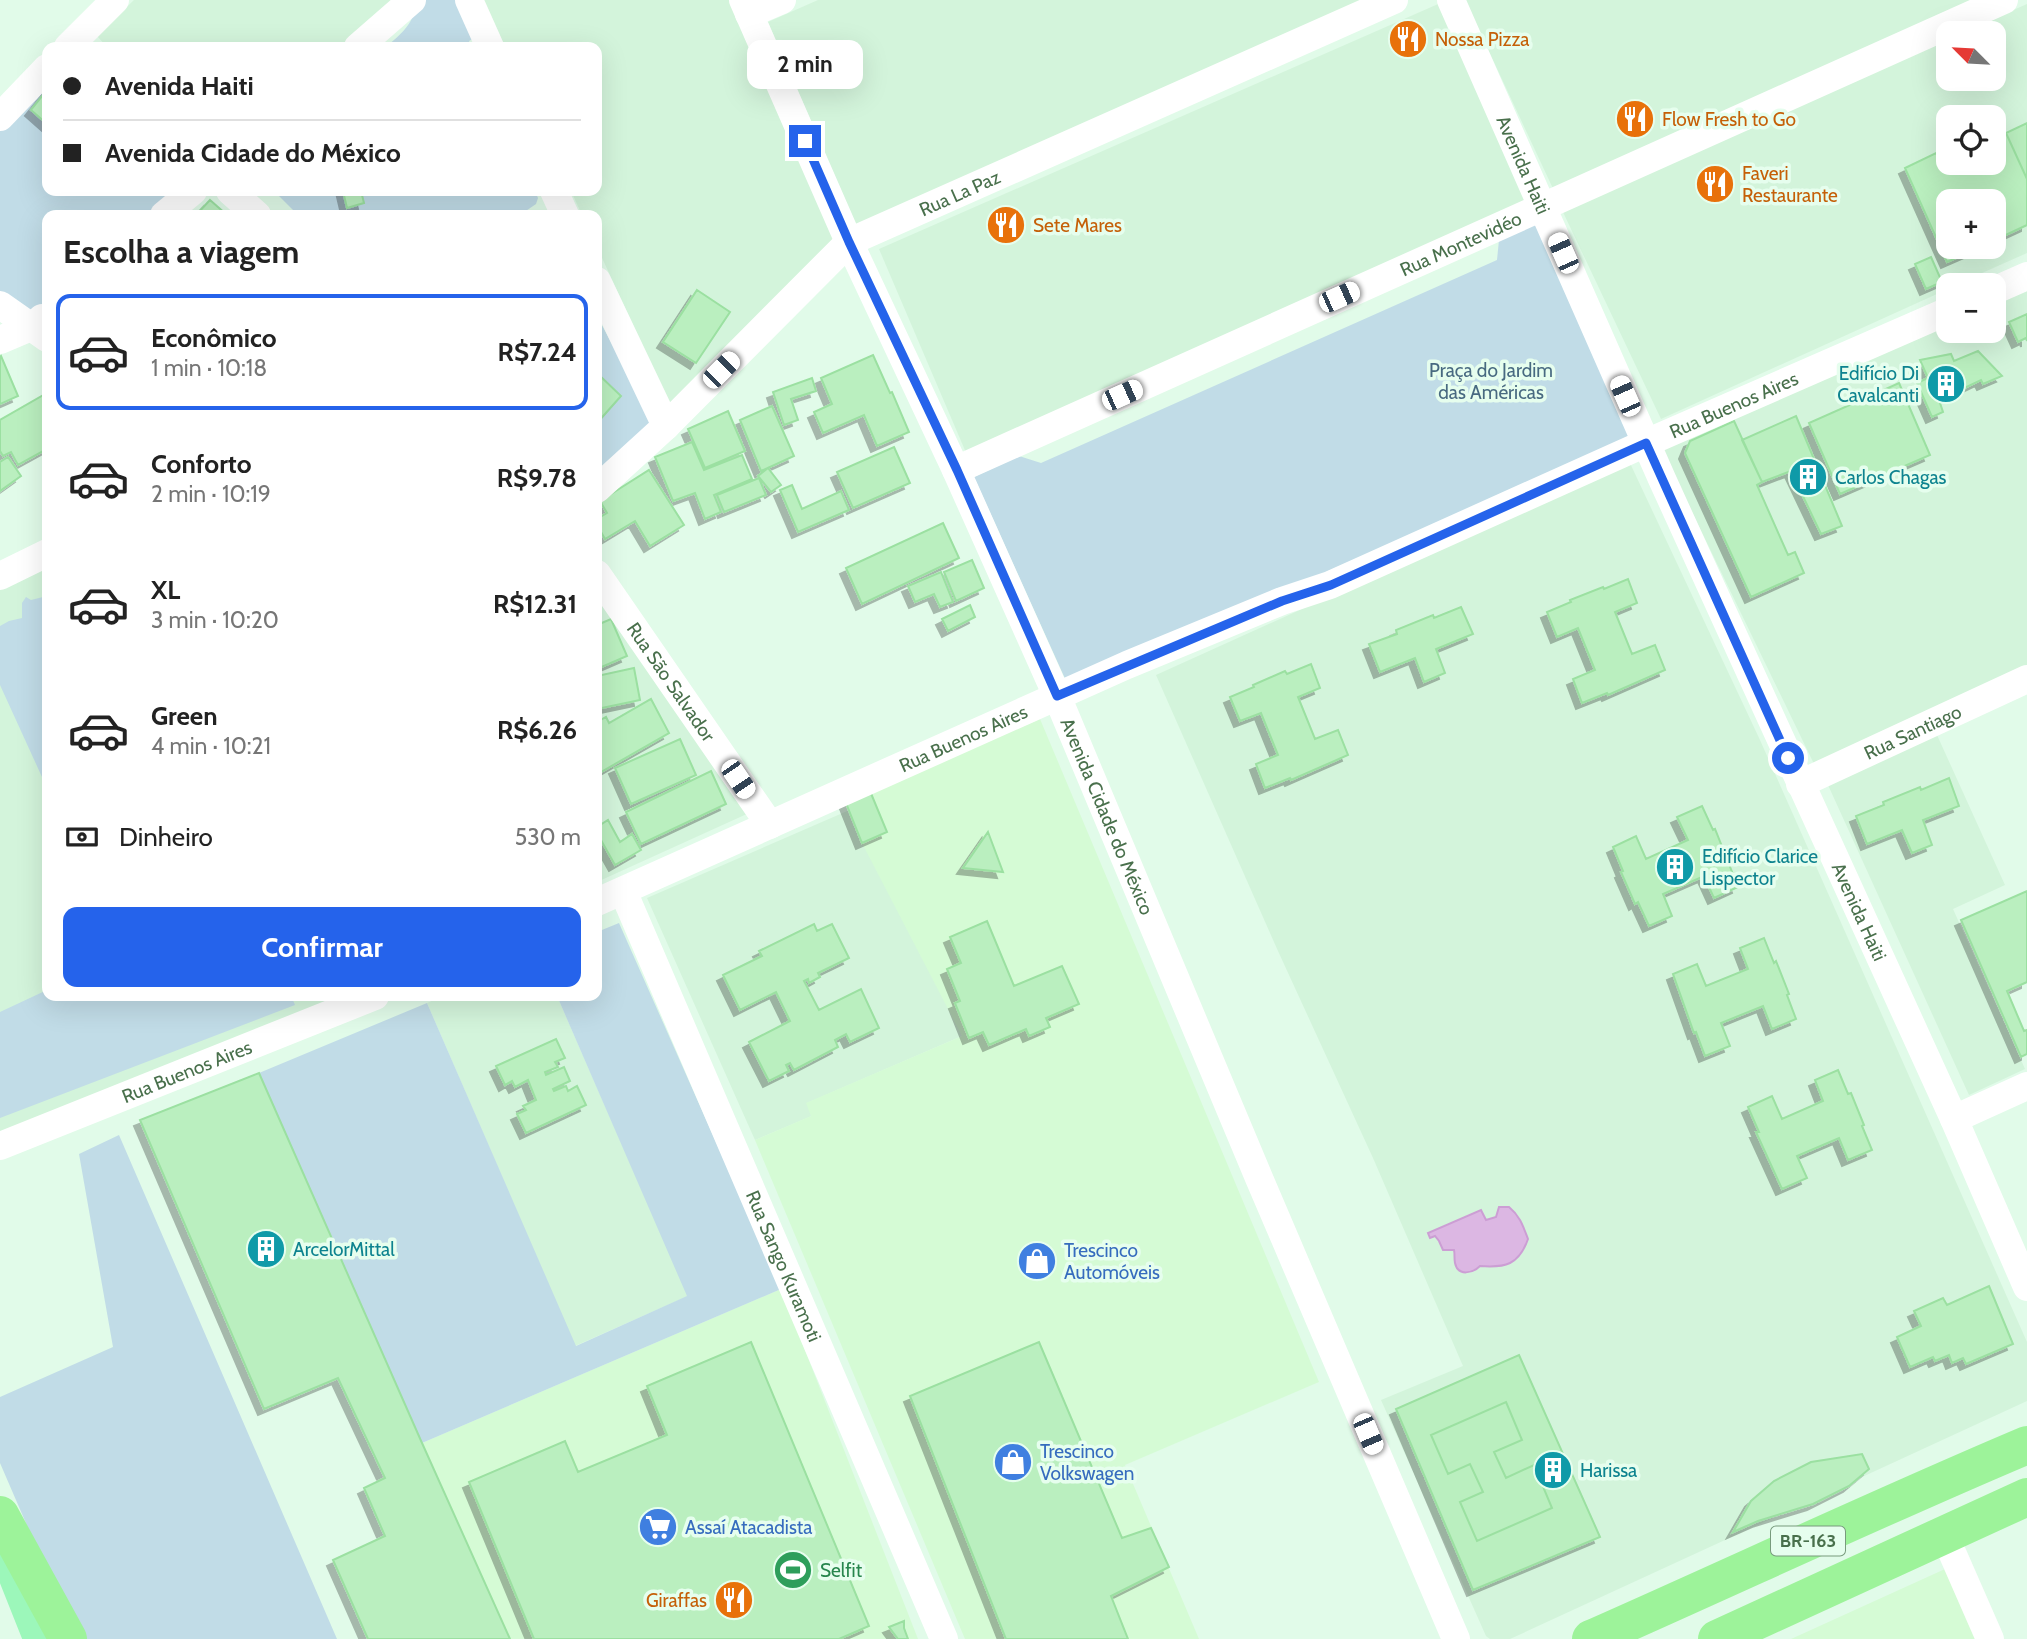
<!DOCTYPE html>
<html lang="pt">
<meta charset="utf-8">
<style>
:root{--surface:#fff;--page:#f2f2f2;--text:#222;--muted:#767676;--line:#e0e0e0;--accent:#2563eb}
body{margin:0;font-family:Cabin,sans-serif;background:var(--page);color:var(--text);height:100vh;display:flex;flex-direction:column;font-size:26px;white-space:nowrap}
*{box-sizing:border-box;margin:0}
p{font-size:23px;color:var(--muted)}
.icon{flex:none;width:38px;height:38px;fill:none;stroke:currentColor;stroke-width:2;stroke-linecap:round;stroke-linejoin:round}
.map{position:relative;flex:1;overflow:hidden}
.panel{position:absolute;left:42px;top:210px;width:560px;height:791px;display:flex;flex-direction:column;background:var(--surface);border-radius:14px;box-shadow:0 7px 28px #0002}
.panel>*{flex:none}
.top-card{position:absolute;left:42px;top:42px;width:560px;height:154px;border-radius:14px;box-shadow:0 7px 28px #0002;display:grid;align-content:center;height:154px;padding:0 21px;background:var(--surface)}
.needle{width:46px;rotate:294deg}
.buttons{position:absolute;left:1936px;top:21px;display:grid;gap:14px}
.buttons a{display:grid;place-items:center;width:70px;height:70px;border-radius:14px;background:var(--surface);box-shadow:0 7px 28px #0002;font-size:35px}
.end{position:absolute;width:32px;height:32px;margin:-16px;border:9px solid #2563eb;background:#fff;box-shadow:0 0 0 4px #fff}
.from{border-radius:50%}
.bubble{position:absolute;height:49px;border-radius:14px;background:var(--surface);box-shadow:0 7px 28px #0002;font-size:23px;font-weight:700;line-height:49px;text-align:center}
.car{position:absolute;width:21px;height:42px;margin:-21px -10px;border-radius:9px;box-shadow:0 0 5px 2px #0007;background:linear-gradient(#fff 24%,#345 0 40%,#fff 0 76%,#345 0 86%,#fff 0)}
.top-card b{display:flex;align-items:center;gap:24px;height:66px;font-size:26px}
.top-card b+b{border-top:2px solid var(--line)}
.top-card i{width:18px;height:18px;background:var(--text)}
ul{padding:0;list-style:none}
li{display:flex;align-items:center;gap:21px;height:116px;margin:0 14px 10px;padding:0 7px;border:4px solid transparent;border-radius:14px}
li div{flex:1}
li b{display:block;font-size:26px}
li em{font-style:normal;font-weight:700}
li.on{border-color:var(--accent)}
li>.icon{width:63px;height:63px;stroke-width:1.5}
h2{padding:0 21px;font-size:32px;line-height:84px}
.pay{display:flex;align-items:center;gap:18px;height:77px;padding:0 21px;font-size:26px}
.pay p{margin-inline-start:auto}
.cta{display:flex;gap:14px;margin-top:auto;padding:14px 21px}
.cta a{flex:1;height:80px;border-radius:14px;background:var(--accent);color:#fff;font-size:28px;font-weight:700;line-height:80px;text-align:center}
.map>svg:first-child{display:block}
.residential{fill:#d3f4db;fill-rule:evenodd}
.commercial{fill:#d5fbd5}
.green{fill:#c1dce7}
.water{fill:#dcb7e3;stroke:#cc9ed4;stroke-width:2}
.building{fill:#baefbf;stroke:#9be0a1;stroke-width:2;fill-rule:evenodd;filter:url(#shadow)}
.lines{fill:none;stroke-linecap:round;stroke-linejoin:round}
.minor{stroke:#fff;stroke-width:28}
.major{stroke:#9cf7ba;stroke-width:35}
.highway{stroke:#9df39a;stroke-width:38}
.route{stroke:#2563eb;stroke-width:9}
.labels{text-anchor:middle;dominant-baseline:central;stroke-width:7;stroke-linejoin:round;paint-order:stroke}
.shield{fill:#e6feee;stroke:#789b7d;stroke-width:2}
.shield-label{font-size:18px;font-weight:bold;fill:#49704c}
.food-label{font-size:19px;fill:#c56008;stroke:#e6feee;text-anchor:start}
.street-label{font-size:19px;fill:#49704c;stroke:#e6feee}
.park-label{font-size:19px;fill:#486a81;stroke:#e6feee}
.culture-label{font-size:19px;fill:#0d838f;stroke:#e6feee;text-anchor:start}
.shop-label{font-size:19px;fill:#366cbe;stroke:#e6feee;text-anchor:start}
.leisure-label{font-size:19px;fill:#27864d;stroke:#e6feee;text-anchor:start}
</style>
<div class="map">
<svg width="2027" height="1639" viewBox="0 0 2027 1639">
<defs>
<filter id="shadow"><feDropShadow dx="-6" dy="6" stdDeviation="0" flood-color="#0004"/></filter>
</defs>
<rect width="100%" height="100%" fill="#e1fbe9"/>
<path class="residential" d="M134,0H397L342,47H107L97,36Z
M482,0H735L839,237L672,410L597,247V215H582L571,191H597V47H504Z
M818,0H1375L857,227L768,22Z
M1465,0H1991L1556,195Z
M1445,1L1533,206L967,455L879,249Z
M2027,4V253L1955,285H1948V289L1661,419L1562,210L1948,39V79H1993V33H1961ZM1948,117H1993V163H1948ZM1948,201H1993V247H1948Z
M2027,287V666L1815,766L1661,448L1948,322V331H1993V302Z
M1629,461L1760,740L2027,1342V1401L1510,1639H1490L1486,1636L1381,1400L1463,1366L1373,1158L1278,951L1156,675Z
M47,566V996H350L0,1137V589Z
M597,590L749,813L597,882Z
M1937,735L2005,885L1953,909L2025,1069L1969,1095L1828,785Z
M868,802L962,1036L807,1103L812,1116L755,1140L647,898Z
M443,996H557L688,1296L575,1346L427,1003Z"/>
<path class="commercial" d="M1040,719L1319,1382L1125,1465L1199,1639H965L755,1140L811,1116L806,1103L962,1036L862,843L846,803Z
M781,1289L918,1639H509L422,1443Z
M1956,1564L1987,1639H1791Z"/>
<path class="green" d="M419,0H465L480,35L469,41L471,47H386C405,31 412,24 419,0Z
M47,81V191H180L153,215H47V308L35,319L0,302V127Z
M274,191H535L538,198L536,204L520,215H298Z
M1534,225L1538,226L1631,437L1075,683H1067L974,477L1019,456L1041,463L1497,260L1499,240Z
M597,316L655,424L597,478Z
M47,596V788L0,685V626L9,621L22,618V603L26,597L31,600Z
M619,923L781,1289L422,1443L259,1073L427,1003L576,1346L687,1296L557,996H597V932Z
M47,990V996H291L295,1005L0,1118V1012Z
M119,1135L337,1639H85L38,1551L0,1463V1397L113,1347L79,1154Z"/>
<path class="water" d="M1499,1207H1509C1520,1216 1523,1226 1528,1239C1519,1265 1505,1268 1480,1266C1473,1273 1458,1277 1455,1263C1454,1258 1455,1254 1454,1250H1443L1439,1241L1435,1236L1430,1238L1428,1233L1481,1210L1486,1220L1496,1217Z"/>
<path class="building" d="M47,90V124L31,110Z
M2027,123V179L2006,133Z
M2006,133L2027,179V225L1993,241V201H1948V247H1981L1947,262L1905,168L1936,153L1940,163L1948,160V163H1993V139Z
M343,191H361L364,203L347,208Z
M210,200L227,215H196Z
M1931,257L1942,282L1926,289L1915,264Z
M697,290L730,312L696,363L663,342Z
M2027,314V341L2026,338L2018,342L2009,322Z
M1978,351L2002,376L1983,384L1981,380L1939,400L1943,412L1932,417L1917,383L1928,378L1920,360L1951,354L1954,361Z
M873,355L890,393L892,392L909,432L877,446L864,415L823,433L814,412L832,404L821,378Z
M1,356L18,396L0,404V357Z
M597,373L621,396L597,423Z
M812,378L816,391L791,399L798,420L784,425L773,392Z
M1899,383L1930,455L1840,494L1809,423Z
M47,393V449L18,465L11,452L3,456L0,451V420Z
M772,406L794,456L761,471L740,420Z
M728,411L745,451L705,468L688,429Z
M1796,416L1842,526L1821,534L1791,471L1762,482L1742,440Z
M1734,421L1762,482L1757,485L1788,555L1795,552L1804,573L1751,597L1685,453L1690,441Z
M692,442L704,470L742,455L752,479L714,495L721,512L705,519L695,493L673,501L655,457Z
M894,447L910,483L853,508L837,472Z
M8,457L21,476L0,491V462Z
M768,468L781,485L771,492L758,476Z
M649,470L684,525L650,546L635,521L605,539L597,525V519L607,513L600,501Z
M759,478L766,495L724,512L717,495Z
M792,485L802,509L841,491L849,510L798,532L780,490Z
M943,523L959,558L862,604L846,568Z
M972,560L984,588L956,601L944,572Z
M941,572L953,602L940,607L934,594L915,602L908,586Z
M1628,579L1637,603L1615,612L1632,654L1655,645L1665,670L1608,695L1607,693L1582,703L1573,679L1595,670L1578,628L1557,637L1547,612L1571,602L1570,600L1603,587L1604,589Z
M970,605L975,617L948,631L942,619Z
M1461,607L1473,634L1436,649L1445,673L1424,682L1415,658L1380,672L1369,644L1397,634L1396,630L1433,615L1434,618Z
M611,619L627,656L597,669V625Z
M1311,664L1320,688L1298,697L1315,739L1338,730L1348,755L1291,780L1290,778L1265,788L1256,764L1278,755L1261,713L1240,721L1230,697L1254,687L1253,685L1285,671L1287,674Z
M634,668L640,700L597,709V676Z
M651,699L669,733L601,772L597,764V722L606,717L609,723Z
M680,739L696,775L631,804L615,768Z
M711,771L726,804L641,844L626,812Z
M1949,778L1959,806L1923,820L1932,845L1912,853L1902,830L1867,844L1856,816L1884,805L1883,802L1920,787L1921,790Z
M870,791L887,832L862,843L846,803Z
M1702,806L1713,830L1715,829L1738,887L1714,898L1704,876L1663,894L1672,916L1649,926L1638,902L1635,904L1621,872L1623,871L1613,847L1636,836L1646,859L1688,840L1677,817Z
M608,820L620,842L632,834L641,850L615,865L597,833V827Z
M988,832L1003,872L963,868Z
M2027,891V982L2007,991L2024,1031L2027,1030V1054L2021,1057L1961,920Z
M987,921L1014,986L1062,966L1079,1004L1046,1018L1050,1027L1029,1036L1026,1029L989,1045L983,1032L969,1038L955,1003L960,1001L947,969L961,963L950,937Z
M814,924L817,931L832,924L849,958L818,973L820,977L809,983L808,979L804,981L819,1010L861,989L879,1028L850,1042L846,1034L835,1040L838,1047L794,1070L790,1063L786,1065L789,1071L769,1081L749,1042L790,1021L776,992L740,1010L723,975L762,956L759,951Z
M1764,938L1774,963L1776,961L1789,994L1787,995L1796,1019L1772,1029L1763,1006L1721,1023L1730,1046L1705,1056L1696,1032L1694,1033L1673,974L1697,964L1706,986L1748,969L1740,948Z
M556,1039L565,1058L555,1062L558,1067L545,1072L546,1075L564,1067L570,1081L553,1089L554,1091L566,1086L568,1091L577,1086L586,1105L526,1133L517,1114L526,1110L523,1106L536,1100L528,1080L515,1087L512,1081L505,1085L496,1066Z
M1838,1070L1848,1094L1851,1093L1864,1125L1862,1126L1872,1150L1848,1160L1839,1138L1797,1156L1807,1178L1782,1189L1756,1132H1759L1748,1107L1772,1096L1782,1119L1823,1101L1815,1080Z
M259,1073L422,1443L510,1639H368L333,1560L385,1536L364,1488L385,1478L338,1378L264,1409L140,1120Z
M1989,1286L2013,1344L1966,1364L1963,1358L1952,1363L1949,1355L1935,1361L1933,1357L1910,1367L1897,1337L1921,1326L1914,1311L1943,1298L1947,1305Z
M751,1342L869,1626L839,1639H534L469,1482L565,1441L578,1472L667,1435L647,1386Z
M1039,1342L1122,1538L1151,1528L1169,1567L1111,1596L1128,1639H1006L910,1396Z
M1519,1355L1600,1537L1473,1590L1396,1409ZM1506,1402L1522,1440L1494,1452L1506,1478L1534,1465L1552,1508L1477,1541L1460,1502L1483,1492L1470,1464L1448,1474L1431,1435Z
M1506,1402L1522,1440L1494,1452L1506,1478L1534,1465L1552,1508L1477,1541L1460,1502L1483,1492L1470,1464L1448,1474L1431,1435Z
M1862,1454L1869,1469L1849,1486L1813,1504L1758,1521L1733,1532L1751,1501L1774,1481L1811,1462Z
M904,1621V1628L908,1639H898L889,1627Z"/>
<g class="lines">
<g class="minor">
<path d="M469,0L490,47"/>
<path id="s1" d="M743,0L849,242L956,470L1057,696L1259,1178L1456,1639"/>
<path id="s2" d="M1451,0L1662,479L1954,1119L2027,1287"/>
<path d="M749,14L782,0"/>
<path d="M68,47L115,0"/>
<path d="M358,47L412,0"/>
<path d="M0,117L47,68"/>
<path d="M230,191L257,215"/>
<path d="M554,191L565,215"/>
<path d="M164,215L193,191"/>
<path d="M597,281L666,426"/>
<path d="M1993,291L2027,276"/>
<path d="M0,305L47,338"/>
<path d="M0,340L33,326L42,318"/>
<path id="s3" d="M956,470L2004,0"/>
<path id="s4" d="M597,489L666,426L849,242L1394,0"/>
<path id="s5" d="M597,574L770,825"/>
<path d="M0,576L47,553"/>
<path id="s6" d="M1800,784L2027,679"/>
<path id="s7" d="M623,891L944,1639"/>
<path id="s8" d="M597,902L1127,665L1282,601L1330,585L1646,443L1948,311"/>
<path d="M1954,1119L2027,1086"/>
<path id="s9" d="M0,1146L375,996"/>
<path d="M1944,1534L1990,1639"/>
</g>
<path class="major" d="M10,1561L41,1639"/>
<path class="highway" d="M0,1515L68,1639
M1591,1639C1736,1575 1880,1507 2027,1445
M1717,1639L2027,1497"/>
</g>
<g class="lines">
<path class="route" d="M805,141L849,242L957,470L1057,696L1282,601L1331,585L1646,443L1788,758"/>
</g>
<defs>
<g id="restaurant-disc" transform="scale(2.0125)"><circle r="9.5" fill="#e8710a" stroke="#e6feee"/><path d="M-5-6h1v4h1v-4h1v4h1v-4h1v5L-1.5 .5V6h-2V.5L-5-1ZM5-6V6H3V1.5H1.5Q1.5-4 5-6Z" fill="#fff"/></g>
<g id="building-disc" transform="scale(2.0125)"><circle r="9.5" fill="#0f9aa8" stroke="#e6feee"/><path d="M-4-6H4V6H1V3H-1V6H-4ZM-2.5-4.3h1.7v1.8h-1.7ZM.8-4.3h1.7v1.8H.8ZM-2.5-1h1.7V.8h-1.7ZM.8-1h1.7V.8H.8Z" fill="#fff"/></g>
<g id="shop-disc" transform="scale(2.0125)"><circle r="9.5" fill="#3f7fe0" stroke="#e6feee"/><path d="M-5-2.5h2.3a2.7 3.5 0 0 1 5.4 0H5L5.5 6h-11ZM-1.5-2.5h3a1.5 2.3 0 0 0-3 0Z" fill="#fff"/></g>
<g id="supermarket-disc" transform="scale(2.0125)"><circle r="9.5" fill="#3f7fe0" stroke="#e6feee"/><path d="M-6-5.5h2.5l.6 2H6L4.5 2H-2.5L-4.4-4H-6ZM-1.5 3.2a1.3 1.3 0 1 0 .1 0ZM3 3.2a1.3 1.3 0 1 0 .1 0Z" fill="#fff"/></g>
<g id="stadium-disc" transform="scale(2.0125)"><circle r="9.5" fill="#2e9e5b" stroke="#e6feee"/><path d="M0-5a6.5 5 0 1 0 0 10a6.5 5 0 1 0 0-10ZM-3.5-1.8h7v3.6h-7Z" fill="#fff"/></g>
</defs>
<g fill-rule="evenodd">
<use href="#restaurant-disc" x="1408" y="39"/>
<use href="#restaurant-disc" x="1635" y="119"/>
<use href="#restaurant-disc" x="1715" y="184"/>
<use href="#restaurant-disc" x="1006" y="225"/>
<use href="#building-disc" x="1946" y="384"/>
<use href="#building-disc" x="1808" y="477"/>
<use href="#building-disc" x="1675" y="867"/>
<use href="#building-disc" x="266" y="1249"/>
<use href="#shop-disc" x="1037" y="1261"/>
<use href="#shop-disc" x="1013" y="1462"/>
<use href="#building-disc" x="1553" y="1470"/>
<use href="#supermarket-disc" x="658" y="1527"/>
<use href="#stadium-disc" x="793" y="1570"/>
<use href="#restaurant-disc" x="734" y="1600"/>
</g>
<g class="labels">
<rect class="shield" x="1771" y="1526.5" width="74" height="29" rx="5"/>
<g class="shield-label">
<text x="1808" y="1541">BR-163</text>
</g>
<g class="food-label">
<text x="1435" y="39">Nossa Pizza</text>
<text x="1662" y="119">Flow Fresh to Go</text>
<text x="1742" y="173">Faveri<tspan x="1742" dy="22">Restaurante</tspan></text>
<text x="1033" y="225">Sete Mares</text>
<text x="707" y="1600" text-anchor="end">Giraffas</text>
</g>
<g class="street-label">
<text stroke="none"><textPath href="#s2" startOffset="180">Avenida Haiti</textPath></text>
<text stroke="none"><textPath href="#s4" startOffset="474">Rua La Paz</textPath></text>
<text stroke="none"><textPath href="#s3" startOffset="553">Rua Montevidéo</textPath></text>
<text stroke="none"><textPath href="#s8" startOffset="1241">Rua Buenos Aires</textPath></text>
<text stroke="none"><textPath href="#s5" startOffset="131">Rua São Salvador</textPath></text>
<text stroke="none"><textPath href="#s6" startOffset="124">Rua Santiago</textPath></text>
<text stroke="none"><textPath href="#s8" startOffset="401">Rua Buenos Aires</textPath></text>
<text stroke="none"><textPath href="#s1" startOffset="894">Avenida Cidade do México</textPath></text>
<text stroke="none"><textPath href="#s2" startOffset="999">Avenida Haiti</textPath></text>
<text stroke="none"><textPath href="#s9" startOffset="201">Rua Buenos Aires</textPath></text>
<text stroke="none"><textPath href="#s7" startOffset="408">Rua Sango Kuramoti</textPath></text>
</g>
<g class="park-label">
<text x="1491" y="370">Praça do Jardim<tspan x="1491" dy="22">das Américas</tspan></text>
</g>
<g class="culture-label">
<text x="1919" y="373" text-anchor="end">Edifício Di<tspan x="1919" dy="22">Cavalcanti</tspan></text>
<text x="1835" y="477">Carlos Chagas</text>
<text x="1702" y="856">Edifício Clarice<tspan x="1702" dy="22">Lispector</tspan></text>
<text x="293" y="1249">ArcelorMittal</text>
<text x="1580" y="1470">Harissa</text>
</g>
<g class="shop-label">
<text x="1064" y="1250">Trescinco<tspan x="1064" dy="22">Automóveis</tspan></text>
<text x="1040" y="1451">Trescinco<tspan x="1040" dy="22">Volkswagen</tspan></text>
<text x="685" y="1527">Assaí Atacadista</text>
</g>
<g class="leisure-label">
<text x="820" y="1570">Selfit</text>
</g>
</g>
</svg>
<div class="buttons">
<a><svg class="needle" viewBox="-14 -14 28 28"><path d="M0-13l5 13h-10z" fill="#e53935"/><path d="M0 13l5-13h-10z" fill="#767676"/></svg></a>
<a><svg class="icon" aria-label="locate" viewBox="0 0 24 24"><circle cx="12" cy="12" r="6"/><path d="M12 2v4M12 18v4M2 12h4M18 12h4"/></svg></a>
<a>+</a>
<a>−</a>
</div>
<i class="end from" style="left:1788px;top:758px"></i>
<i class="end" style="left:805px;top:141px"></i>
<div class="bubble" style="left:747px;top:40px;width:116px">2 min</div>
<i class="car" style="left:1563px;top:253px;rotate:336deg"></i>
<i class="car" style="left:1339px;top:297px;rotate:66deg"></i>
<i class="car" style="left:721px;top:370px;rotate:45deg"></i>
<i class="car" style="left:1122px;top:395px;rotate:66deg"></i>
<i class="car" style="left:1625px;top:396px;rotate:336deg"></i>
<i class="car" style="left:738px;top:779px;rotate:146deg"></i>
<i class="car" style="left:1368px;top:1434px;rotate:157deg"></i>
<div class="top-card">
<b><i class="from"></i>Avenida Haiti</b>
<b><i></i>Avenida Cidade do México</b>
</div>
<section class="panel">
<h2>Escolha a viagem</h2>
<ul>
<li class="on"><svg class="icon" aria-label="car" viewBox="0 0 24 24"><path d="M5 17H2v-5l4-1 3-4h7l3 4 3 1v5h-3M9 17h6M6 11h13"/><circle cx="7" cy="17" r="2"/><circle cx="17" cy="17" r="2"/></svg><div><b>Econômico</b><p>1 min · 10:18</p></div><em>R$7.24</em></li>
<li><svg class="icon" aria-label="car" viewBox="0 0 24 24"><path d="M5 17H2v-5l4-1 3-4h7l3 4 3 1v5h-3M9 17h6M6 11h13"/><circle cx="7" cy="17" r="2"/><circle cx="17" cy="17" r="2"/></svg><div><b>Conforto</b><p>2 min · 10:19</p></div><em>R$9.78</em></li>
<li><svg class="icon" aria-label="car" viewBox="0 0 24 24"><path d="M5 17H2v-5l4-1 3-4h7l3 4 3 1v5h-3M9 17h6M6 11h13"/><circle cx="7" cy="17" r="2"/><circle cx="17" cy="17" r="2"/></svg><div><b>XL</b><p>3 min · 10:20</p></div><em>R$12.31</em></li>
<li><svg class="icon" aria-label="car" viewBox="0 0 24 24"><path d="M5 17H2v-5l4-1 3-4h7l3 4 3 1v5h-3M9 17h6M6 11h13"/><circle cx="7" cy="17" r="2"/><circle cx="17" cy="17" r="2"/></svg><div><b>Green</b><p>4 min · 10:21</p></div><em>R$6.26</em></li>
</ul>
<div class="pay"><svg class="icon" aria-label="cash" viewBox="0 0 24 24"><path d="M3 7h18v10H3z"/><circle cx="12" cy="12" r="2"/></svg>Dinheiro<p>530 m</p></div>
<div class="cta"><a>Confirmar</a></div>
</section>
</div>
